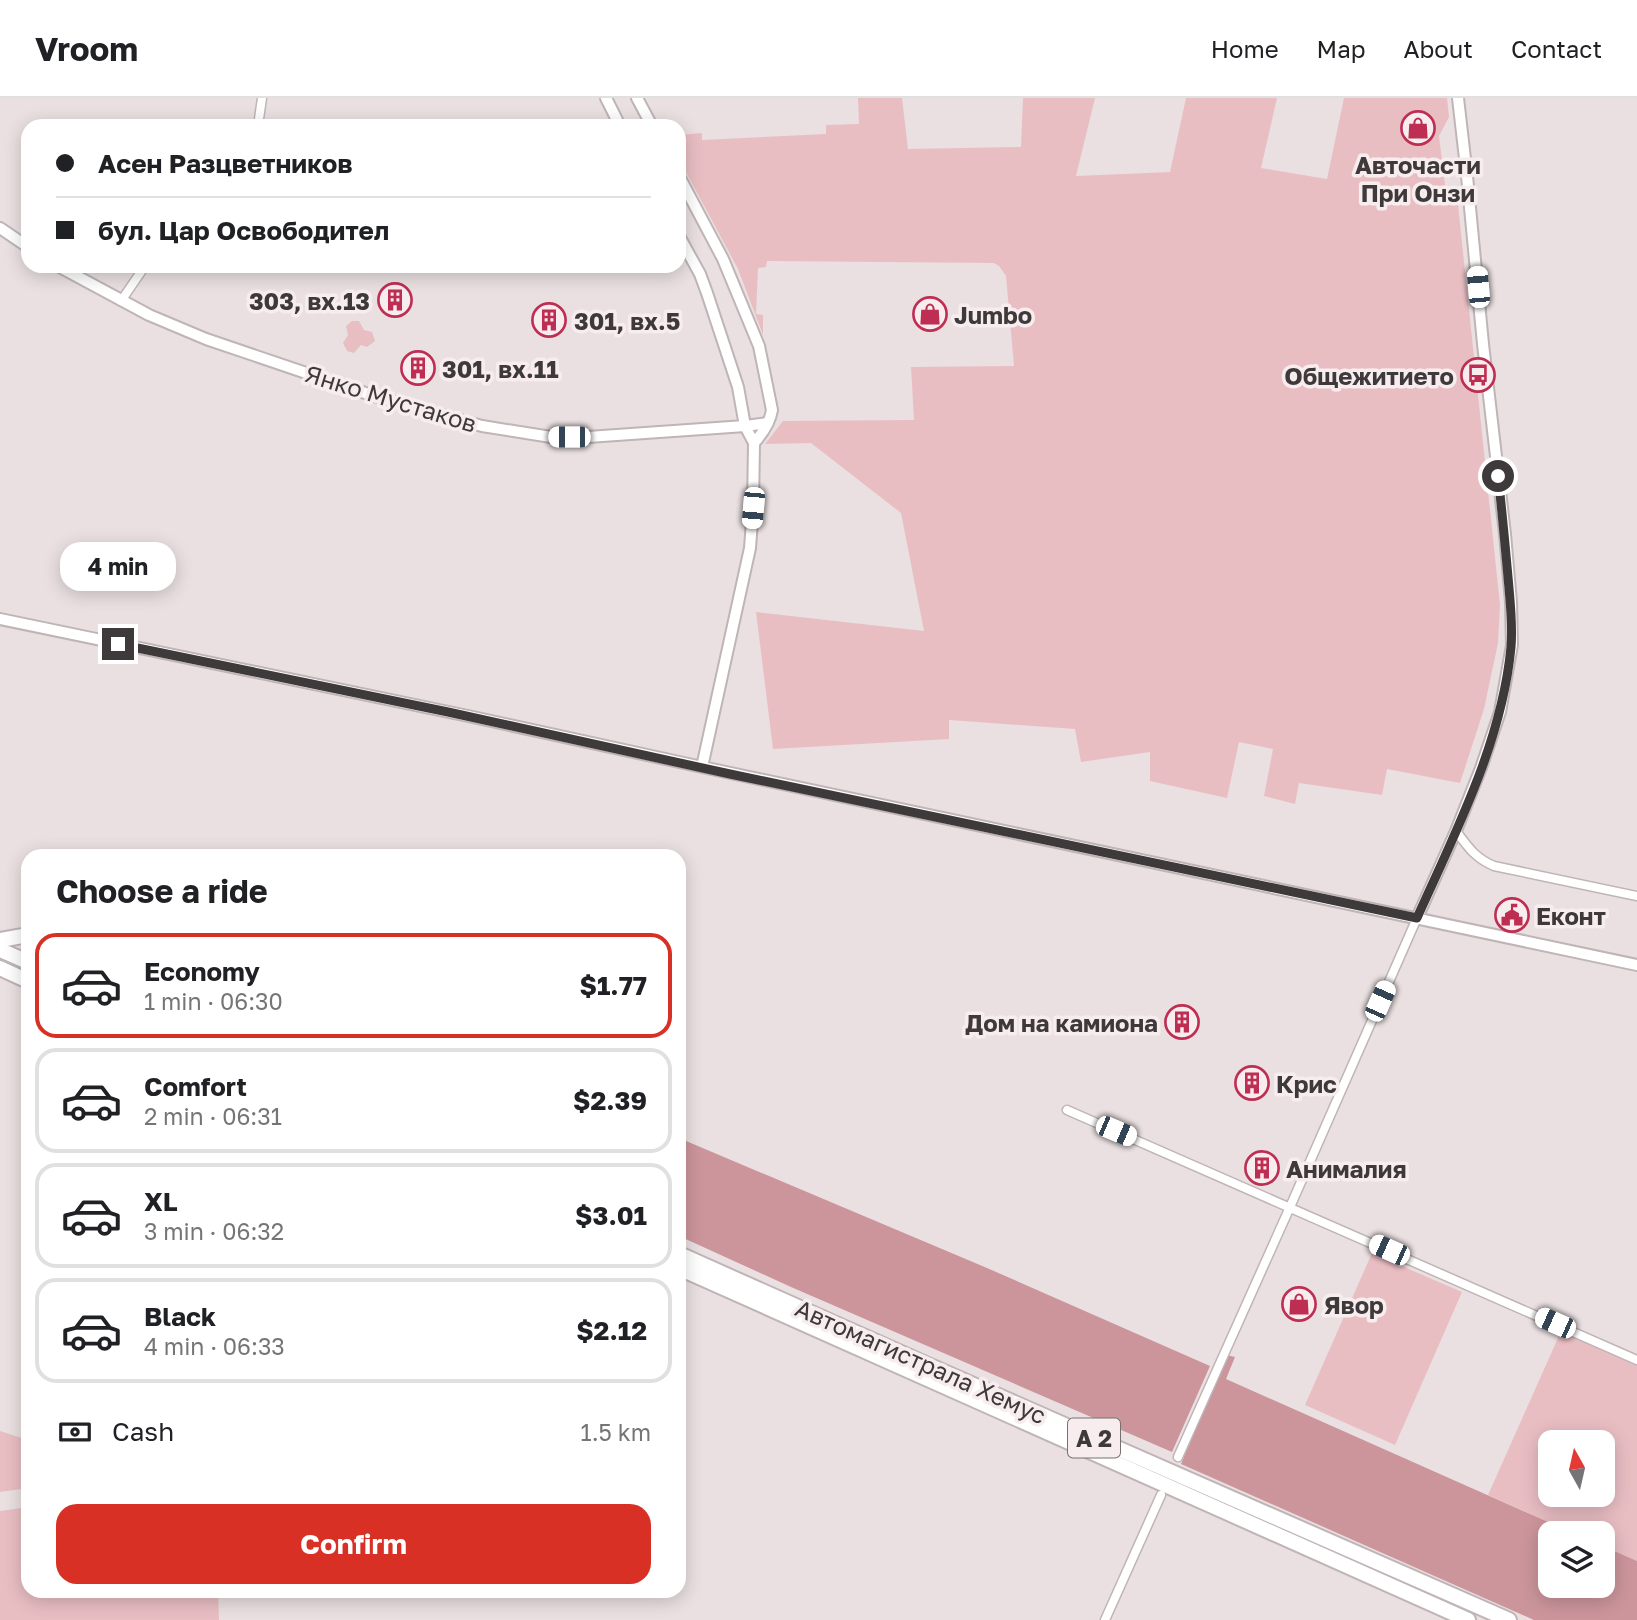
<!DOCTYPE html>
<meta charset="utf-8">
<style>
:root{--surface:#fff;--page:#f2f2f2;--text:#202124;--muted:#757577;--line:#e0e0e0;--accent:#d93025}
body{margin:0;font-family:"Golos Text",sans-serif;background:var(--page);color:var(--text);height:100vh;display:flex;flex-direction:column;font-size:26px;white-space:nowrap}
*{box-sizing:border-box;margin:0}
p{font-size:23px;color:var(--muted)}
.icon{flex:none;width:38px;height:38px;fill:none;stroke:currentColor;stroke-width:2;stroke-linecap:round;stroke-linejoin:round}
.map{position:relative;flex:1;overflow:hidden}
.side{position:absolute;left:21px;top:751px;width:665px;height:749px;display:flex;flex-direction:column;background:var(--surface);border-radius:21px;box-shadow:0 4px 18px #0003}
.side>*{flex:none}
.top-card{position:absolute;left:21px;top:21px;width:665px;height:154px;border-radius:21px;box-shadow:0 4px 18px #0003;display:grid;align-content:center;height:154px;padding:0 35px;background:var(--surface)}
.needle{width:46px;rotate:352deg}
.controls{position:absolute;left:1538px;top:1332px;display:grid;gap:14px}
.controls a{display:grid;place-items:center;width:77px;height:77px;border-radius:14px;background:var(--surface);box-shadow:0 4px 18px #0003;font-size:35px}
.end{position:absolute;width:32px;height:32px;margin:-16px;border:9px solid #3e3a3b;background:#fff;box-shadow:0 0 0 4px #fff}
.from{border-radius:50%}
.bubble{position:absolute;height:49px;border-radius:21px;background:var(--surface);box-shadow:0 4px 18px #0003;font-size:23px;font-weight:700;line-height:49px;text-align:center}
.car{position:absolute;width:21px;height:42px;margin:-21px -10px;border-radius:9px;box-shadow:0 0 5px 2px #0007;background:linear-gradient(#fff 24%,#345 0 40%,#fff 0 76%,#345 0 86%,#fff 0)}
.top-card b{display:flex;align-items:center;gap:24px;height:66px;font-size:26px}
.top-card b+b{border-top:2px solid var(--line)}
.top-card i{width:18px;height:18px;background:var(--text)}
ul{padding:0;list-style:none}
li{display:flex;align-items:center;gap:21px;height:105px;margin:0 14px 10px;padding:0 21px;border:4px solid var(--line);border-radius:21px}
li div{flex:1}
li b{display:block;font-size:26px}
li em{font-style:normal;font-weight:700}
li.current{border-color:var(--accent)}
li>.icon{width:63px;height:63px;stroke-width:1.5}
h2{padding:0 35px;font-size:32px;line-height:84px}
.pay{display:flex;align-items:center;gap:18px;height:77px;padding:0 35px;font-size:26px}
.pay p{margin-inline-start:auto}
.primary-button{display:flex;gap:14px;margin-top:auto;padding:14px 35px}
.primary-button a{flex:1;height:80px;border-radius:21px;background:var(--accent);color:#fff;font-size:28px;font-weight:700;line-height:80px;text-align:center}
header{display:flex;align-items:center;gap:42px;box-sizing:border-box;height:98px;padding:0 35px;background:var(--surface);border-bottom:2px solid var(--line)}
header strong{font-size:33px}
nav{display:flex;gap:38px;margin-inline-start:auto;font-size:24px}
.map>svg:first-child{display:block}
.green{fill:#e9bec3;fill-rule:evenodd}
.forest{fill:#cc959c}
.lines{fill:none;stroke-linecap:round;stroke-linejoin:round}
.street-casing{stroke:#bfb5b6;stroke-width:11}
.secondary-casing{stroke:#bfb5b6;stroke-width:14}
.highway-casing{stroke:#bfb5b6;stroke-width:18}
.street{stroke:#fff;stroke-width:8}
.secondary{stroke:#fff;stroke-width:10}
.highway{stroke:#fff;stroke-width:14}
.route{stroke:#3e3a3b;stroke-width:9}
.labels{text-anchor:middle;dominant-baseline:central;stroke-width:7;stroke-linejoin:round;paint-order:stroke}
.shield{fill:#f8edee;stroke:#767071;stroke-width:2}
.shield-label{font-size:23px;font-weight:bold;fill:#3e3a3b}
.poi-label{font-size:24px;font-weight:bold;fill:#3e3a3b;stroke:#f8edee;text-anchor:start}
.street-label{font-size:24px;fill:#3e3a3b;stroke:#f8edee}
</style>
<header>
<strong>Vroom</strong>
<nav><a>Home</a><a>Map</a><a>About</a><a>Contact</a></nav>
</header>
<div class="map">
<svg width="1637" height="1522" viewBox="0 0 1637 1522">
<rect width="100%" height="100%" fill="#eae0e1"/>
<path class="green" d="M858,0H902L908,51L1021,49L1023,0H1095L1076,78L1170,74L1186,0H1277L1261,70L1327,81L1344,0H1447L1449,19L1439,38L1446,95L1457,97L1500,507L1498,545L1484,611L1460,685L1387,671L1382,697L1299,685L1295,706L1264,698L1273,651L1239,644L1227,700L1150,683V654L1081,664L1075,631L949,622V641L773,651L756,514L924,533L901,415L811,345L765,346L783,323L914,322L911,269L1014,268L1006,178L999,168L994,165L767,163L766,169L758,170L756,216L763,217V237L738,171L679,61V37L702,35V42L826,36V27L859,26Z
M352,223H359L364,232L372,234L375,243L367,249L361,247L354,255L347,253L343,245L348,237L346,228Z
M1372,1155L1462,1194L1395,1347L1305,1307Z
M1562,1231L1637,1263V1463L1603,1448V1435H1573L1488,1397ZM1550,1344H1603V1396H1550Z
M0,1333L28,1342V1390L0,1394Z
M28,1409V1493H218L219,1522H0V1413Z"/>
<path class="forest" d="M679,1040L987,1170L1210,1268L1172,1354L791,1189L679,1138Z
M1226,1257L1235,1259L1226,1281L1573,1435H1550V1488H1603V1448L1637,1463V1522H1534L1181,1366Z"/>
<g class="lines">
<g class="street-casing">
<path id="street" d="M258,28L262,0
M121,203L145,168
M1456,733C1468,749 1475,760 1494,768L1637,798
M1067,1012L1637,1262
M1178,1359L1290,1109L1417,820
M1105,1522L1161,1397"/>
</g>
<g class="secondary-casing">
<path id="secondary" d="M606,0L620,28
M637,0L652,28
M679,78L723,161L759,248L772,312C770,325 763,335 754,345
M0,130L28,149
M679,138L700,176L707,195L738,289L745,328L754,345L753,410L750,450L702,669
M58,168L149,217L206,241L374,298L482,328L551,339H588L745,328L768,325
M0,521L468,618L702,669L1637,867
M1417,820L1456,733L1481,670L1500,614L1512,547L1511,504L1505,436L1483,246L1467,78L1458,0"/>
</g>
<g class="highway-casing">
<path id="highway" d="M0,842L28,837
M0,852L28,864
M0,870L28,883
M679,1156L930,1268L1509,1522
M679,1170C942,1286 1204,1406 1468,1522"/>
</g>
<use href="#street" class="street"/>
<use href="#secondary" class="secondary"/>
<use href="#highway" class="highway"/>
</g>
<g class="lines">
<path class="route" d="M118,546L448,614L730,676L1417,820C1456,733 1502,644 1511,549C1513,526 1510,502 1508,479C1505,446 1502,412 1498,378"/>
</g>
<defs>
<g id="shop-ring" transform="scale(1.75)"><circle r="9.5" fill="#f8edee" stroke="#be2e53" stroke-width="1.5"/><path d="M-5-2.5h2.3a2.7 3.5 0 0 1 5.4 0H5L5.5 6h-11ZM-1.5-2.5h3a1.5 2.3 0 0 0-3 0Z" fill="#be2e53"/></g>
<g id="building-ring" transform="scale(1.75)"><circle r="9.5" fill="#f8edee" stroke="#be2e53" stroke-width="1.5"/><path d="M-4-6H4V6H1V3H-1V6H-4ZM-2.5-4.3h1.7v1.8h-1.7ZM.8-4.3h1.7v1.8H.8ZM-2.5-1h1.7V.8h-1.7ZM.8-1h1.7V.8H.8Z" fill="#be2e53"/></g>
<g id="bus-ring" transform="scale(1.75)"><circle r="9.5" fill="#f8edee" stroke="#be2e53" stroke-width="1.5"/><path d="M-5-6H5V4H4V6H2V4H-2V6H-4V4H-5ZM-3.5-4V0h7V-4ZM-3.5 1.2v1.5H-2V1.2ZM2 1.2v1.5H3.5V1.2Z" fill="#be2e53"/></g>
<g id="civic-ring" transform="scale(1.75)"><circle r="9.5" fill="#f8edee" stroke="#be2e53" stroke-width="1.5"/><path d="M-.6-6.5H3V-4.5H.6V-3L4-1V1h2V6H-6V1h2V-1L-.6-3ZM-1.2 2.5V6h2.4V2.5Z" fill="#be2e53"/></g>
</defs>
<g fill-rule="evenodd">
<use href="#shop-ring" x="1418" y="30"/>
<use href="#building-ring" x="395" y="202"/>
<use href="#shop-ring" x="930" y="216"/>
<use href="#building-ring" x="549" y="222"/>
<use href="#building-ring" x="418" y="270"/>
<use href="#bus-ring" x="1478" y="277"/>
<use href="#civic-ring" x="1512" y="817"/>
<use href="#building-ring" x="1182" y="924"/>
<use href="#building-ring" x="1252" y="985"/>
<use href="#building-ring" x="1262" y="1070"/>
<use href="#shop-ring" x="1299" y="1206"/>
</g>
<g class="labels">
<rect class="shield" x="1068" y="1320.5" width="52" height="39" rx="5"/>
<g class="shield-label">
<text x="1094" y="1340">A 2</text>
</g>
<g class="poi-label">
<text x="1418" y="66" text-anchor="middle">Авточасти<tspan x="1418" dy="28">При Онзи</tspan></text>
<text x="370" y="202" text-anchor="end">303, вх.13</text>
<text x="954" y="216">Jumbo</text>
<text x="574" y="222">301, вх.5</text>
<text x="442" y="270">301, вх.11</text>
<text x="1454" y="277" text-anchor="end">Общежитието</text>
<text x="1536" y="817">Еконт</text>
<text x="1158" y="924" text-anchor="end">Дом на камиона</text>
<text x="1276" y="985">Крис</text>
<text x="1286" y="1070">Анималия</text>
<text x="1324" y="1206">Явор</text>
</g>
<g class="street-label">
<text transform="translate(391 300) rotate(17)">Янко Мустаков</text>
<text transform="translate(921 1263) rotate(24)">Автомагистрала Хемус</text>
</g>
</g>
</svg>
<div class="controls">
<a><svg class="needle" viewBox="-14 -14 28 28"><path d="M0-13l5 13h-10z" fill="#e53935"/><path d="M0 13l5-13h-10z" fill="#757577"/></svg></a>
<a><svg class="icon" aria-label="layers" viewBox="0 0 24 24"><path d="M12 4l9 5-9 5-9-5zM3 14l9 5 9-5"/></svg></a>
</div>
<i class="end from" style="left:1498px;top:378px"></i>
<i class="end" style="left:118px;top:546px"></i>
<div class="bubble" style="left:60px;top:444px;width:116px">4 min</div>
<i class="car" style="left:1478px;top:189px;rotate:355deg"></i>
<i class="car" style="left:569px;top:339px;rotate:270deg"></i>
<i class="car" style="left:753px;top:410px;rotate:185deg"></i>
<i class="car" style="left:1380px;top:903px;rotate:24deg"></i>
<i class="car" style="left:1116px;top:1033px;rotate:113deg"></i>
<i class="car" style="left:1389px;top:1152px;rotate:294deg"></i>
<i class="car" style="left:1555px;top:1225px;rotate:294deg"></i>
<div class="top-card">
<b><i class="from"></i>Асен Разцветников</b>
<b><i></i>бул. Цар Освободител</b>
</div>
<section class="side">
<h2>Choose a ride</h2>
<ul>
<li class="current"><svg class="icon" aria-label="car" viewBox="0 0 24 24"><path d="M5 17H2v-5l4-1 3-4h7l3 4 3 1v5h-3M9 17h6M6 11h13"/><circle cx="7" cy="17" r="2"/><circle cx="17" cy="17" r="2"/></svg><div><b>Economy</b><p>1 min · 06:30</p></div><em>$1.77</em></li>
<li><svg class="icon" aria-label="car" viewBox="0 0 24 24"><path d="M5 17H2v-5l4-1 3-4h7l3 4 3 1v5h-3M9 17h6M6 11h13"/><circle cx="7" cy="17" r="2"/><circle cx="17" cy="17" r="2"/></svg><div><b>Comfort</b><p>2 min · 06:31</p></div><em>$2.39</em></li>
<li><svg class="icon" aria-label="car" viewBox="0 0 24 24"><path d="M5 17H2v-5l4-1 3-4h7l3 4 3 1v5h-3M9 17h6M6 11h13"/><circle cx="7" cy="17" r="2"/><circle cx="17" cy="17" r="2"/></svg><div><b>XL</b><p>3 min · 06:32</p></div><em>$3.01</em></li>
<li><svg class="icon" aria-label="car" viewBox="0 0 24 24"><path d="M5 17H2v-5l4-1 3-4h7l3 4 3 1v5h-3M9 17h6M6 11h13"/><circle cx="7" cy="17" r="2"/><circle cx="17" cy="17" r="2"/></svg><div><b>Black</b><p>4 min · 06:33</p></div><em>$2.12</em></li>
</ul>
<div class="pay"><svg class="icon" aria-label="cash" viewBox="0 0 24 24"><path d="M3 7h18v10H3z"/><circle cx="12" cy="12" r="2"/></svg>Cash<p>1.5 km</p></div>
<div class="primary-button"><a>Confirm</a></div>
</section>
</div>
